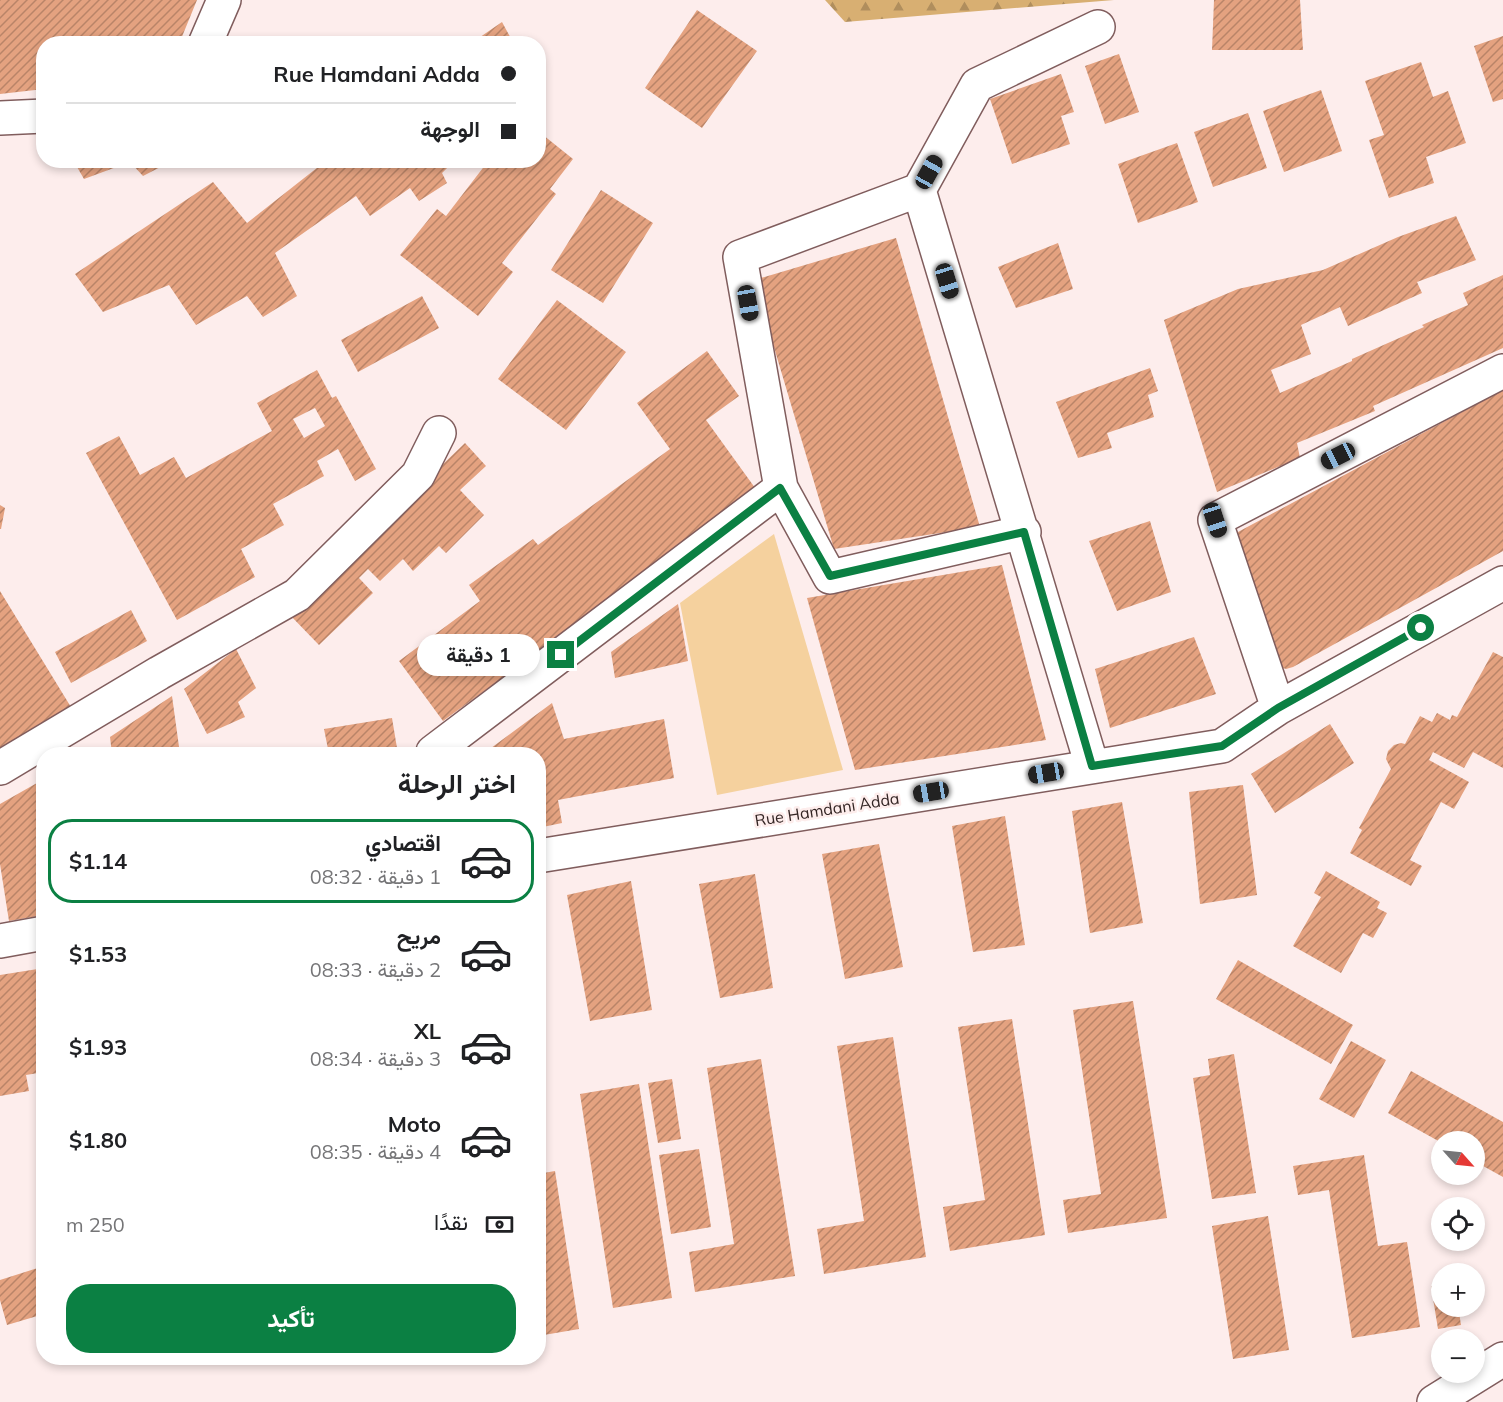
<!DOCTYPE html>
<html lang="ar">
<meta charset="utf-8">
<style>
:root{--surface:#fff;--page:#f6f6f6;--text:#202124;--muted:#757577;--line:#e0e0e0;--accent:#0b8043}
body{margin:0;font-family:Mulish,Vazirmatn,sans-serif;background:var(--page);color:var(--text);direction:rtl;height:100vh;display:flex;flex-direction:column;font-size:22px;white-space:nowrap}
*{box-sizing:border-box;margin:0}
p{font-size:20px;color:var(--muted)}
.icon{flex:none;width:33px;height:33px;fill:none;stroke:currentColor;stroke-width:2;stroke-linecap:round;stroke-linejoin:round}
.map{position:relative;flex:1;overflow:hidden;direction:ltr}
.sheet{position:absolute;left:36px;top:747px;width:510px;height:618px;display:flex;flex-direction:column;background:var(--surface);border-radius:24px;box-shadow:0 3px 9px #0003;direction:rtl}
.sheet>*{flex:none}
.hud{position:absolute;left:36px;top:36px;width:510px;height:132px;border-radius:24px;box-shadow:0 3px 9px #0003;direction:rtl;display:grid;align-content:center;height:132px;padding:0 30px;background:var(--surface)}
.needle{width:39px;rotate:117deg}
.buttons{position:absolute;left:1431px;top:1131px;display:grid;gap:12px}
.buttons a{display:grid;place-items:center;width:54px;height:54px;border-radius:50%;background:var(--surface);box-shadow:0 3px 9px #0003;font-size:30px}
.end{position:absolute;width:27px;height:27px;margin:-14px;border:8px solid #0b8043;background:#fff;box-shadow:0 0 0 3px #fff}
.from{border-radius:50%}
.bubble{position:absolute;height:42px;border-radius:21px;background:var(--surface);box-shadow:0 3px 9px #0003;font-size:20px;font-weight:700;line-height:42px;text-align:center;direction:rtl}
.car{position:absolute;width:18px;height:36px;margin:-18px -9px;border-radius:8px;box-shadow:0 0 4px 2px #0007;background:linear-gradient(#222 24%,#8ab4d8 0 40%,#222 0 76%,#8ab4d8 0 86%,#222 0)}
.hud b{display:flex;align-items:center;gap:21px;height:57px;font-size:22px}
.hud b+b{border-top:2px solid var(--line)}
.hud i{width:15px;height:15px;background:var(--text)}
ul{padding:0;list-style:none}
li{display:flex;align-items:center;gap:18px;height:84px;margin:0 12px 9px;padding:0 18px;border:3px solid transparent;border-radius:24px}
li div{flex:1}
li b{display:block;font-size:22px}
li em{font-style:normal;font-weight:700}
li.selected{border-color:var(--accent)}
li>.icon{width:54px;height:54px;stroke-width:1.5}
h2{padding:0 30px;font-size:27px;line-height:72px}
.pay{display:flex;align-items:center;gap:15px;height:66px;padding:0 30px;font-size:22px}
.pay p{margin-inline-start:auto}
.button{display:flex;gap:12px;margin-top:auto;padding:12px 30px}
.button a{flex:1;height:69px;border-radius:24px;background:var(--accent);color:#fff;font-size:24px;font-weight:700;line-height:69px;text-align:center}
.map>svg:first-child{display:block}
.forest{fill:url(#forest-firs)}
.pitch{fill:#f5d19e}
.building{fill:url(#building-hatch);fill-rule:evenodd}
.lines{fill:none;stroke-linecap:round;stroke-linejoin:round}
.minor-casing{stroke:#805d5d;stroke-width:36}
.major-casing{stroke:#805d5d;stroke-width:36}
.minor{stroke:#fff;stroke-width:33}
.major{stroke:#fff;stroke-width:33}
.route{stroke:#0b8043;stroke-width:8}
.labels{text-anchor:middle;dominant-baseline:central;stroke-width:5;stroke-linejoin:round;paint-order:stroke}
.street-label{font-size:16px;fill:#322423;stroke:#fdedec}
</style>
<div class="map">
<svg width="1503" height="1402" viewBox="0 0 1503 1402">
<defs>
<pattern id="forest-firs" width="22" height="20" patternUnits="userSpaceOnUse" patternTransform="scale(1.5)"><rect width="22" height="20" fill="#d8af72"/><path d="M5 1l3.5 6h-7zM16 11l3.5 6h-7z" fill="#b08e5d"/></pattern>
<pattern id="building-hatch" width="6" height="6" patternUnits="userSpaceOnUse" patternTransform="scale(1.5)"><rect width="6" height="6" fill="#e4a280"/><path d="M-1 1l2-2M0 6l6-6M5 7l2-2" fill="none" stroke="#b98468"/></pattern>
</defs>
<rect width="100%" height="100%" fill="#fdedec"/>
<path class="forest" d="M825,0H1114L845,22Z"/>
<path class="pitch" d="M774,534L843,770L717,795L680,603Z"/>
<path class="building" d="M0,0H197L179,44H44V89L0,94Z
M1214,0H1300L1303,50H1212Z
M697,10L757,51L702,128L645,88Z
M502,22L514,44H470Z
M1503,36V99L1493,102L1474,46Z
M1119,54L1139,112L1105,124L1085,66Z
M1421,62L1433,97L1448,91L1466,143L1426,157L1434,183L1389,198L1369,140L1384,135L1365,81Z
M1061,74L1074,112L1061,116L1070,144L1012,164L990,99Z
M1321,90L1342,151L1284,172L1263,111Z
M1248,113L1267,168L1213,187L1194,132Z
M538,131L573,159L550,189L556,194L502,263L513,272L478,316L400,255L437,209L446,216L489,160H538Z
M1177,143L1198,202L1138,223L1118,164Z
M73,160H174L143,176L130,162L84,179Z
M327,160H450L452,163L442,173L447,183L419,201L410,188L370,216L356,196L275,253L297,296L263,317L247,296L196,325L169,285L103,312L75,274L213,182L247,223Z
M601,190L653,223L603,303L551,270Z
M1456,216L1476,260L1417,282L1422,293L1348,326L1340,307L1301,325L1311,354L1271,370L1280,393L1352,361V359L1424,327L1422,325L1468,305L1463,293L1503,275V348L1373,406L1375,411L1297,443L1300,458L1217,492L1164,320L1238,289L1323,270L1398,237Z
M896,238L980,527L834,549L754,280Z
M1058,243L1073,289L1016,308L998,267Z
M422,296L439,328L358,372L341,340Z
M557,300L626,352L566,430L498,379Z
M707,351L739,396L706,420L758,492L443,721L399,661L480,601L469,585L533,539L538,545L670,449L637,403Z
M1150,368L1158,391L1148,395L1154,417L1107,433L1112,448L1078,458L1056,402Z
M317,370L332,398L336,396L376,469L355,481L338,449L317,461L324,476L273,504L284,525L241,549L255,577L177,620L86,453L119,436L140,475L174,457L186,478L272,431L257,403ZM315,408L325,426L304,438L293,419Z
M1503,390V551L1293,667L1286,669L1280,667L1235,540L1238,532Z
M465,443L486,466L460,490L484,515L446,553L439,546L413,571L403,559L380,581L368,569L359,578L373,593L319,645L288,613Z
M0,505L5,508L1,529H0Z
M1150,521L1171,592L1117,611L1089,541Z
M1002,565L1046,740L855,770L807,598Z
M0,591L74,712L0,753Z
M678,604L688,661L615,678L611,652Z
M131,610L147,641L71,683L55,652Z
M1194,637L1216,694L1110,728L1095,669Z
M236,649L256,688L238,702L245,717L207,734L184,689Z
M1493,652L1503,657V768L1473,752L1464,768L1433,752L1429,760L1469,782L1454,809L1441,802L1410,860L1422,866L1411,886L1350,853L1362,830L1359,828L1391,769L1386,759L1388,751L1394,745L1401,743L1405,744L1420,716L1432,722L1437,713L1450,720L1452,715L1457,717Z
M172,696L180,754H112L110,737Z
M552,703L564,739L664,719L674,778L558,800L562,823L538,828V754H483Z
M392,718L398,754H329L324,729Z
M1330,724L1354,763L1275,813L1251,774Z
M101,747L103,754H87Z
M44,779V915L9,921L0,864V804Z
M1243,785L1257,895L1200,904L1189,792Z
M1122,802L1143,923L1090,933L1072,811Z
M1005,816L1025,945L973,952L952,826Z
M879,844L903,967L845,979L822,854Z
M1326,871L1380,902L1377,908L1387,913L1373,938L1363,933L1341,973L1293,946L1321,897L1314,893Z
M755,874L773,988L720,998L699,884Z
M631,881L652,1010L590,1021L567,895Z
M1238,960L1353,1025L1331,1064L1216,999Z
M44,968V1072L26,1075L29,1091L0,1096V975Z
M1133,1001L1167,1218L1068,1233L1063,1200L1101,1194L1073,1010Z
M1012,1019L1045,1235L950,1251L943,1207L985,1200L958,1027Z
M893,1037L926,1257L824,1274L817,1229L864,1221L837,1046Z
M1351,1041L1386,1060L1354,1118L1319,1099Z
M1234,1054L1256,1193L1212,1199L1193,1078L1210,1075L1208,1059Z
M761,1059L795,1276L695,1292L689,1252L734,1244L707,1068Z
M1411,1071L1503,1122V1177L1474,1161V1142L1442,1143L1388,1113Z
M672,1079L681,1139L658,1143L648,1083Z
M639,1084L672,1298L613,1308L580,1094Z
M699,1149L711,1227L671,1234L659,1155Z
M1364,1155L1378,1246L1407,1242L1420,1327L1352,1338L1329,1190L1298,1195L1293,1166Z
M555,1171L579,1329L538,1336V1174Z
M1268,1216L1289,1350L1233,1359L1212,1226Z
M44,1266V1314L7,1325L0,1300V1280Z
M1442,1284V1306H1458L1461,1325L1438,1329L1431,1286Z"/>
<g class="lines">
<g class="minor-casing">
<path id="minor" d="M205,44L224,0
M0,118L44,116
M919,190L1092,766
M1024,532L830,577L781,488L740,257L919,190L977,85L1098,27
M1278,708L1215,520L1503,371
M433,754V752L781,488
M0,768L159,673L297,595L418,475L439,433
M538,856L1222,746L1278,708L1503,583
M0,941L44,933"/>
</g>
<g class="major-casing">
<path id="major" d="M1434,1402L1503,1359"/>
</g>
<use href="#minor" class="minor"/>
<use href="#major" class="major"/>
</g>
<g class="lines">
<path class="route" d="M561,655L780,488L830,576L1024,532L1092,766L1222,746L1278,708L1421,628"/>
</g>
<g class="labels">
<g class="street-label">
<text transform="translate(827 809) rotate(-9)">Rue Hamdani Adda</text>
</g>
</g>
</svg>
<div class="buttons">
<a><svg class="needle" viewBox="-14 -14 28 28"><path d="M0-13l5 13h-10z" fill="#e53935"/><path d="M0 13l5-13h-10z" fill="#757577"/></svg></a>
<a><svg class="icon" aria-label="locate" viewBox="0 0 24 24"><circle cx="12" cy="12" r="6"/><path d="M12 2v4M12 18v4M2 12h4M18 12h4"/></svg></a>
<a>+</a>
<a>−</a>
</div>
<i class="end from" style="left:1421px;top:628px"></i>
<i class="end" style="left:561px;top:655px"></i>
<div class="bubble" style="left:417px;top:634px;width:123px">1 دقيقة</div>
<i class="car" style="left:929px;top:172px;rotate:29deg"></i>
<i class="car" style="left:947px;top:281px;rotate:163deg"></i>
<i class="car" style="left:748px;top:303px;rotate:170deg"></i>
<i class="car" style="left:1338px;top:456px;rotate:243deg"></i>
<i class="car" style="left:1215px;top:520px;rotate:162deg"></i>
<i class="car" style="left:1046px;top:773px;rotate:260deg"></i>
<i class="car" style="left:931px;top:792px;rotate:261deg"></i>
<div class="hud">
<b><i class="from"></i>Rue Hamdani Adda</b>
<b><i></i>الوجهة</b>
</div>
<section class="sheet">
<h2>اختر الرحلة</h2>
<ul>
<li class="selected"><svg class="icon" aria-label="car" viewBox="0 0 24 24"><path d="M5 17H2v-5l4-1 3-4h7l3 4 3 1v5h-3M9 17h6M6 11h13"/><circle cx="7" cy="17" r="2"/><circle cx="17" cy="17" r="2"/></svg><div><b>اقتصادي</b><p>1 دقيقة · 08:32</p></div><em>$1.14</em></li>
<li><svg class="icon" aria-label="car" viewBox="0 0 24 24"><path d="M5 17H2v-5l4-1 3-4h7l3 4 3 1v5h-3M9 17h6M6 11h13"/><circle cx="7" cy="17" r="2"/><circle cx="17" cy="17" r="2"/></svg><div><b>مريح</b><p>2 دقيقة · 08:33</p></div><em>$1.53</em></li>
<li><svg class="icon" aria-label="car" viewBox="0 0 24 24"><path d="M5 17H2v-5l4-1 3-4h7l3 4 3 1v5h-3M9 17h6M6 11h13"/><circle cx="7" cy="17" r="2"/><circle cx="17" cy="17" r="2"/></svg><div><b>XL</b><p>3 دقيقة · 08:34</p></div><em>$1.93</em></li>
<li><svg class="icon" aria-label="car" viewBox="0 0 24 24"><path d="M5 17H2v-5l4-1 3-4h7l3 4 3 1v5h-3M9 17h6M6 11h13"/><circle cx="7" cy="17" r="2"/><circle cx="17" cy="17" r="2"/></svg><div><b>Moto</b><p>4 دقيقة · 08:35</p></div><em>$1.80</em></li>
</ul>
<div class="pay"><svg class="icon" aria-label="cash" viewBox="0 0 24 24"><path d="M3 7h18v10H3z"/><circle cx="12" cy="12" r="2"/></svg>نقدًا<p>250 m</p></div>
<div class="button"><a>تأكيد</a></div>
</section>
</div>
